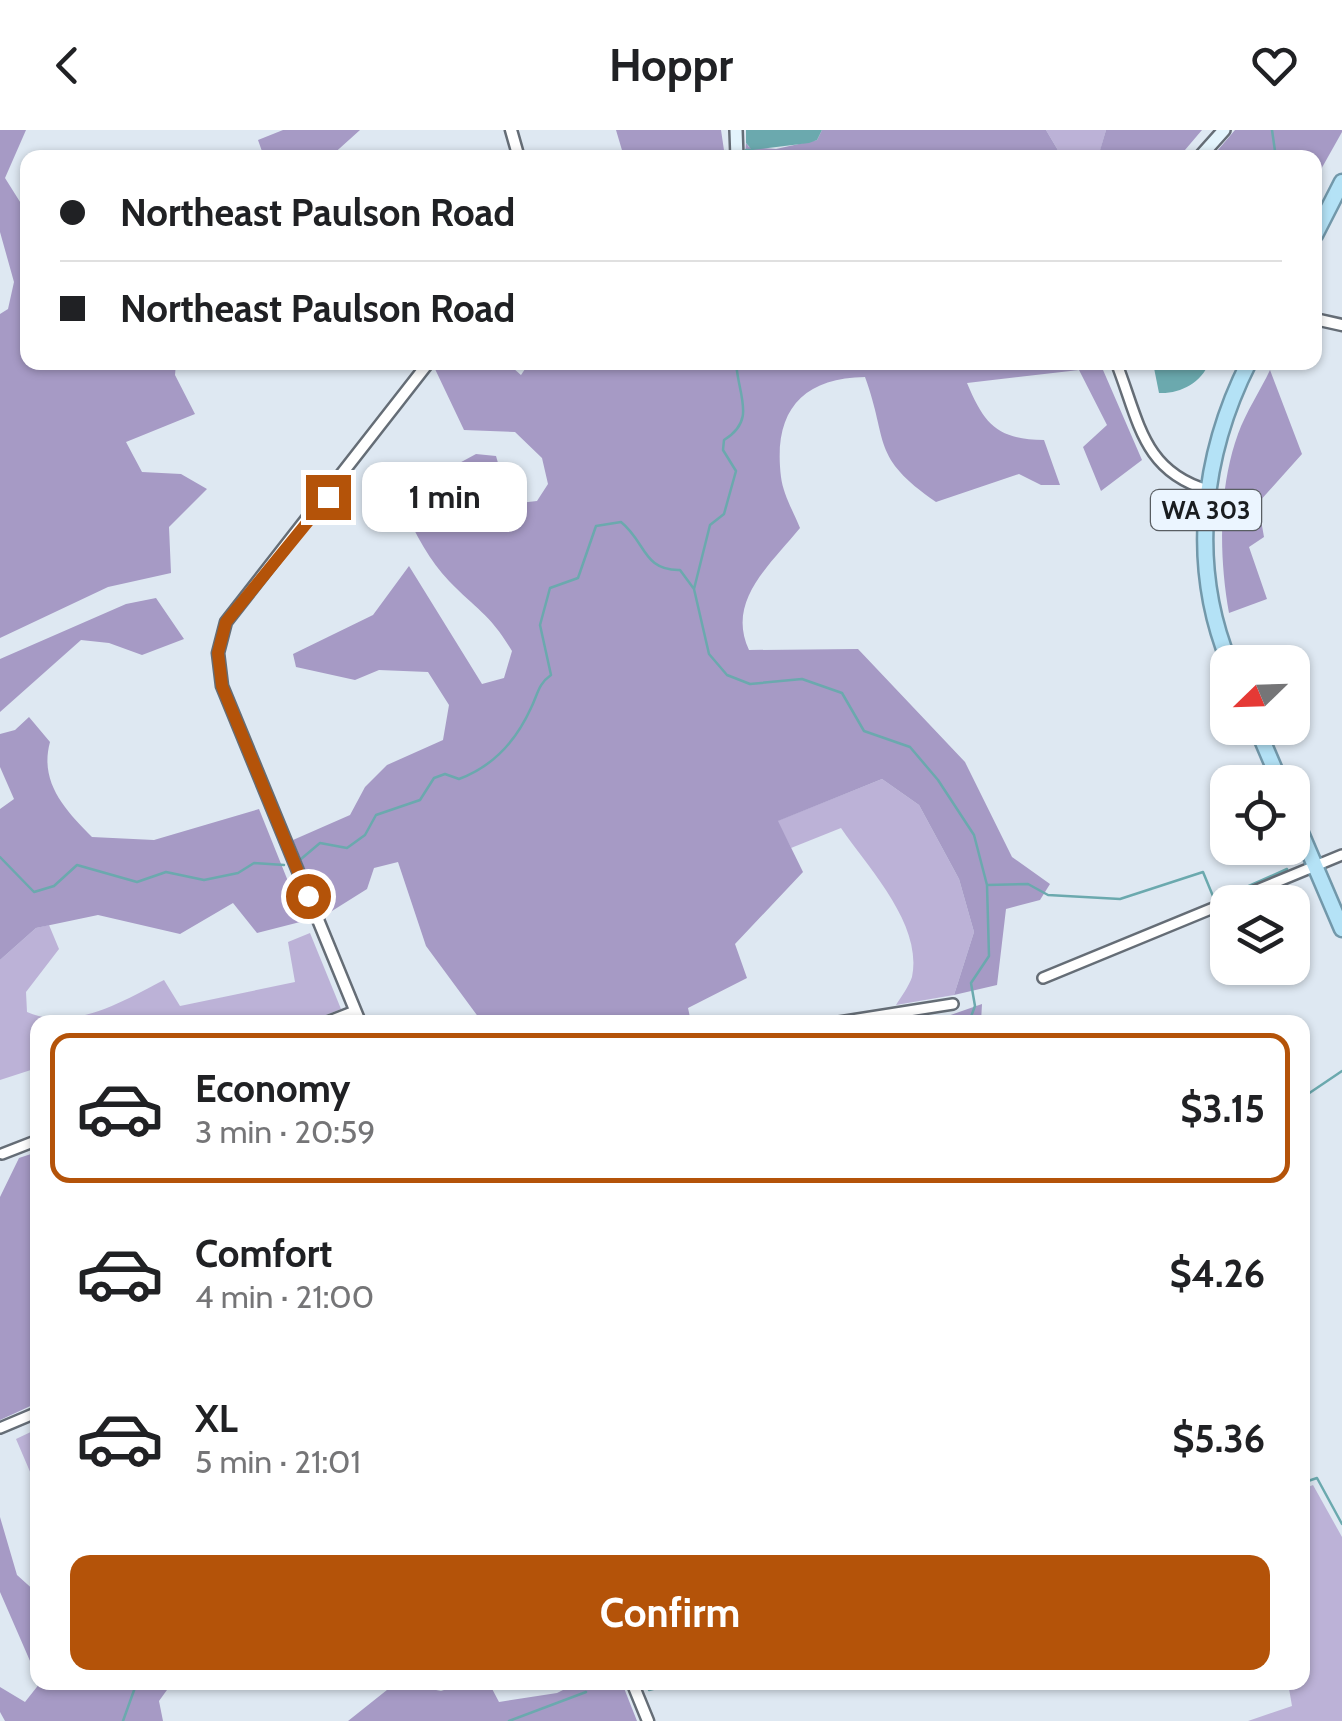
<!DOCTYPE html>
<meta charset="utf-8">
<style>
:root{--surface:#fff;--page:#f6f6f6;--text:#202124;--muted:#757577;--line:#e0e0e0;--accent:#b45309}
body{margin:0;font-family:Cabin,sans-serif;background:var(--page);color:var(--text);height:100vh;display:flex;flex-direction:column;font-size:38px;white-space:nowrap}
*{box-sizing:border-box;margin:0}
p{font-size:32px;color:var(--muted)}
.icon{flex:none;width:55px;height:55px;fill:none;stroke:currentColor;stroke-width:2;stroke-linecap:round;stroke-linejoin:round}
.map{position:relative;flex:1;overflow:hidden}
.details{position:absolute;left:30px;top:885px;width:1280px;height:675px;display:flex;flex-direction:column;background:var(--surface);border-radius:20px;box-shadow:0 2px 8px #0004}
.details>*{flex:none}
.top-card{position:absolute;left:20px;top:20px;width:1302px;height:220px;border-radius:20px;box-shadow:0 2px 8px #0004;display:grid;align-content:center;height:220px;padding:0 40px;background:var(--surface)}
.needle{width:65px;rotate:247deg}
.tools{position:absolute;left:1210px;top:515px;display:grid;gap:20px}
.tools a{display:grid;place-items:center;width:100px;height:100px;border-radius:20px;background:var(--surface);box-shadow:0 2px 8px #0004;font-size:50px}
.end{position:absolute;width:45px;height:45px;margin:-22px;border:12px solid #b45309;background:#fff;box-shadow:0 0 0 5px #fff}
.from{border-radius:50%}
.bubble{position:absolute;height:70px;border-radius:20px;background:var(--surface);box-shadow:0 2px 8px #0004;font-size:32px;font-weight:700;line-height:70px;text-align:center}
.top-card b{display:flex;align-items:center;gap:35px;height:95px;font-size:38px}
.top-card b+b{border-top:2px solid var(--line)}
.top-card i{width:25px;height:25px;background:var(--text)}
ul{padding:18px 0 0;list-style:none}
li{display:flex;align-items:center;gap:30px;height:150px;margin:0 20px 15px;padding:0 20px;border:5px solid transparent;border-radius:20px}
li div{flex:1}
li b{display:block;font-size:38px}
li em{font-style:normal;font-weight:700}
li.on{border-color:var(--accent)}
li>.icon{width:90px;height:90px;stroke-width:1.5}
.cta{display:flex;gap:20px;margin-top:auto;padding:20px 40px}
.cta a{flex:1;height:115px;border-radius:20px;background:var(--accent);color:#fff;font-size:40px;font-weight:700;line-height:115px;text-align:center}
header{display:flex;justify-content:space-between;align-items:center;height:130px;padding:0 40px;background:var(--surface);font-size:45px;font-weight:700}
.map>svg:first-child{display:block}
.green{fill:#bcb2d7}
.forest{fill:#a69ac5}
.water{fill:#6ba9ae}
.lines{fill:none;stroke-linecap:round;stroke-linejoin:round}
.stream{stroke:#6ba9ae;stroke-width:2.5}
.minor-casing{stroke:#656d76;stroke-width:14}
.tertiary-casing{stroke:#656d76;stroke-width:15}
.secondary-casing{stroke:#656d76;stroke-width:16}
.trunk-casing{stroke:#7298aa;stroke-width:19}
.minor{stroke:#fff;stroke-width:9}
.tertiary{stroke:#fff;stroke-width:10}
.secondary{stroke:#e3f4fc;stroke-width:11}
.trunk{stroke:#b4e2f6;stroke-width:14}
.route{stroke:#b45309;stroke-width:12}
.labels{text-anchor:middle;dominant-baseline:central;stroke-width:9;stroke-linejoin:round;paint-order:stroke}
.shield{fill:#ebf5ff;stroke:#595e63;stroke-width:2.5}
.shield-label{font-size:25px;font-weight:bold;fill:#1a1d20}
</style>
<header><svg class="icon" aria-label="back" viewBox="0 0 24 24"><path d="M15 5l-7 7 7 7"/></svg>Hoppr<svg class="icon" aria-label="heart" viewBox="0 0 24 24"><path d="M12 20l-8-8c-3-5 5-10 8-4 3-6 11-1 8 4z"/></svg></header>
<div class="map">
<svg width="1342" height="1591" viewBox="0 0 1342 1591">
<rect width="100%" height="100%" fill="#dee8f2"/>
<path class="green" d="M1046,0H1106L1098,28L1062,27Z
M882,649L919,675L959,749L974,802L954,865L896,875C901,867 909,856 912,847C923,794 868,738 841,698L791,718L777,691Z
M49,795L59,819L26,862L27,882C74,902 123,871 164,850L180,876L295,852L288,812L310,803L341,879L308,892H38L37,938L0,950V830L36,798Z
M37,1299V1358L16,1309Z
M1313,1355L1342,1407V1591H1248L1292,1576L1288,1553L1302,1552L1303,1359Z"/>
<path class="forest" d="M0,0H26L5,48L27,83L28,232L176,233L175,245L195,284L126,312L142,342L181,344L207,359L169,397L171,443L108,457L0,508V184L8,179L14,152L0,102Z
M283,0H360L330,27H264L258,10Z
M616,0H721L725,27H624Z
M822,0H1046L1062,27L745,28L746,13L749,17L776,19L817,10Z
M1106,0H1202L1179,27H1098Z
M1235,0H1342V2L1315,50V28L1212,27Z
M529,233H1100L1142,330L1101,361L1083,317L1107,295L1079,240L967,253C985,296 998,309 1044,310L1060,355H1041L1019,344L936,372C870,326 889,313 865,247C801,248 773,282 781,347C783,364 794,383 800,398C770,435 726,471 749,520L858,519L965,632L1012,727L1050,754L1040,770L1006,779L997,855L954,865L974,802L959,749L919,675L882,649L778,691L803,742L735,814L747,848L688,878L691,892H482L426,816L398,732L374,738L367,759L324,786L293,710L350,685L365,657L387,635L443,610L449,575L428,542L379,540L355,550L296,537L293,524L373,485L409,436L482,554L504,548L512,521C490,484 477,480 449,451C428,429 412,398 400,369L424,360L447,392L474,375L452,337L476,324L496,326L510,374L537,371L548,354L542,328L515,302L464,300L435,239L440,233H507L521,245Z
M1270,240L1302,324L1258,373L1264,407L1249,417L1267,469L1229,483C1219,427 1218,359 1238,304C1246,282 1260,261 1270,240Z
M156,468L184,509L142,525L109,513L81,510L0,582V529L126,474Z
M29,587L50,612C39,652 65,680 92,707L154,710L259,679L304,791L257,803L233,773L180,804L98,785L36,798L0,830V679L14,669L0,637V604L15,600Z
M982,874L981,892H938L942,888Z
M37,1022V1273L0,1290V1067L19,1028Z
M0,1387L17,1445L37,1463V1547L0,1462Z
M397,1552L441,1561L465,1553H489L499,1572L557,1563L577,1553H622L637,1591H348Z
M40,1553H172L159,1571L163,1591H5L0,1582V1557L25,1572Z"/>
<path class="water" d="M746,0H822L817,10L809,13L752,20L746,13Z
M1153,233V232L1209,233C1201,253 1180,264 1159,263Z"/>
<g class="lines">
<path class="stream" d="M1272,0L1276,28
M746,20H752
M714,28L725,21
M736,232C738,266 757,290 724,310L723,320L736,341L724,384L710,395L694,459L709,524L727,545L750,554L802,549L842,563L864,601L910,617L938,650L974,705L987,755L989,826L971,853L975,876L969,892
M0,727L34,762L54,756L77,735L137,752L166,742L204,750L238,743L254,733L284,735
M301,729L320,713L347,718L365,705L376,685L420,670L434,648L445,644L459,649C494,636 516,611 531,578C538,564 538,554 551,545L540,495L550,458L578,448L596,396L621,392C646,412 643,441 680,440L694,459
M987,755L1028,754L1048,765L1120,769L1203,742L1215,771L1287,739
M1302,968L1342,941
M1302,1353L1317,1348L1342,1394
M649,1560L680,1552
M123,1591L137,1552
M509,1591L586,1562"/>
<g class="minor-casing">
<path id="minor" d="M1116,232C1139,290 1142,341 1208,360
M1043,848L1342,725
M327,892L355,881
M839,892L953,874
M2,1024L38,1010
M0,1298L38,1282"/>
</g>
<g class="tertiary-casing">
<path id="tertiary" d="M511,0L519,28
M1315,189L1342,195
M360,892L222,556L218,523L226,492L429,232
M632,1552L648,1591"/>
</g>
<g class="secondary-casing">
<path id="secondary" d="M736,0L737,28
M1199,28L1224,0"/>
</g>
<g class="trunk-casing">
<path id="trunk" d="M1315,105L1342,52
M1229,532C1189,434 1202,325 1249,232
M1257,598L1280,652
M1292,682L1342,799"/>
</g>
<use href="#minor" class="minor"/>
<use href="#tertiary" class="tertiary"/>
<use href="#secondary" class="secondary"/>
<use href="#trunk" class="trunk"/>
</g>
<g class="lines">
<path class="route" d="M308,766L222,556L218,523L226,492L328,367"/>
</g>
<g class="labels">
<rect class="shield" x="1151" y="360" width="110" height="40" rx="8"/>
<g class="shield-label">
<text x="1206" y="380">WA 303</text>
</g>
</g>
</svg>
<div class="tools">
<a><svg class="needle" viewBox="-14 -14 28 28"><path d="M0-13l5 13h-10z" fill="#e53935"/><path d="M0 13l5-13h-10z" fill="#757577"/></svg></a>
<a><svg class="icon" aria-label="locate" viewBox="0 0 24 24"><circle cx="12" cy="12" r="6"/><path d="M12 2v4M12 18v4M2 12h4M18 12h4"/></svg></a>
<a><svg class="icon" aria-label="layers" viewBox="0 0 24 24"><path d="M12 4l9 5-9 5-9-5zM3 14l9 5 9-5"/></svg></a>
</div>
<i class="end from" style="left:308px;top:766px"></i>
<i class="end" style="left:328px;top:367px"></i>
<div class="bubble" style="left:362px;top:332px;width:165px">1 min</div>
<div class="top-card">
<b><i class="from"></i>Northeast Paulson Road</b>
<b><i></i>Northeast Paulson Road</b>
</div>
<section class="details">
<ul>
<li class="on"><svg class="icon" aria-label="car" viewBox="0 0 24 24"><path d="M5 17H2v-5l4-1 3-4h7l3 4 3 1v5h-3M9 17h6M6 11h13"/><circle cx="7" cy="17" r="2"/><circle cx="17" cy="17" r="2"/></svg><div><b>Economy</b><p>3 min · 20:59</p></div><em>$3.15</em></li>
<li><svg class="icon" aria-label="car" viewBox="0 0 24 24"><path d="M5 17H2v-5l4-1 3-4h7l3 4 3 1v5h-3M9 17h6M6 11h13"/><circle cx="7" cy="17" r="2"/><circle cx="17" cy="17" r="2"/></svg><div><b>Comfort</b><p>4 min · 21:00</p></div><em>$4.26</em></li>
<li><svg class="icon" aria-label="car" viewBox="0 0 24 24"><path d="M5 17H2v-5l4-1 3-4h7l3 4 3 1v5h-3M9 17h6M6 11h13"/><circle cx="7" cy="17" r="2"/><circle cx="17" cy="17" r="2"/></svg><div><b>XL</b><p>5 min · 21:01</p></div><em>$5.36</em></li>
</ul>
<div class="cta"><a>Confirm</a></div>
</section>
</div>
